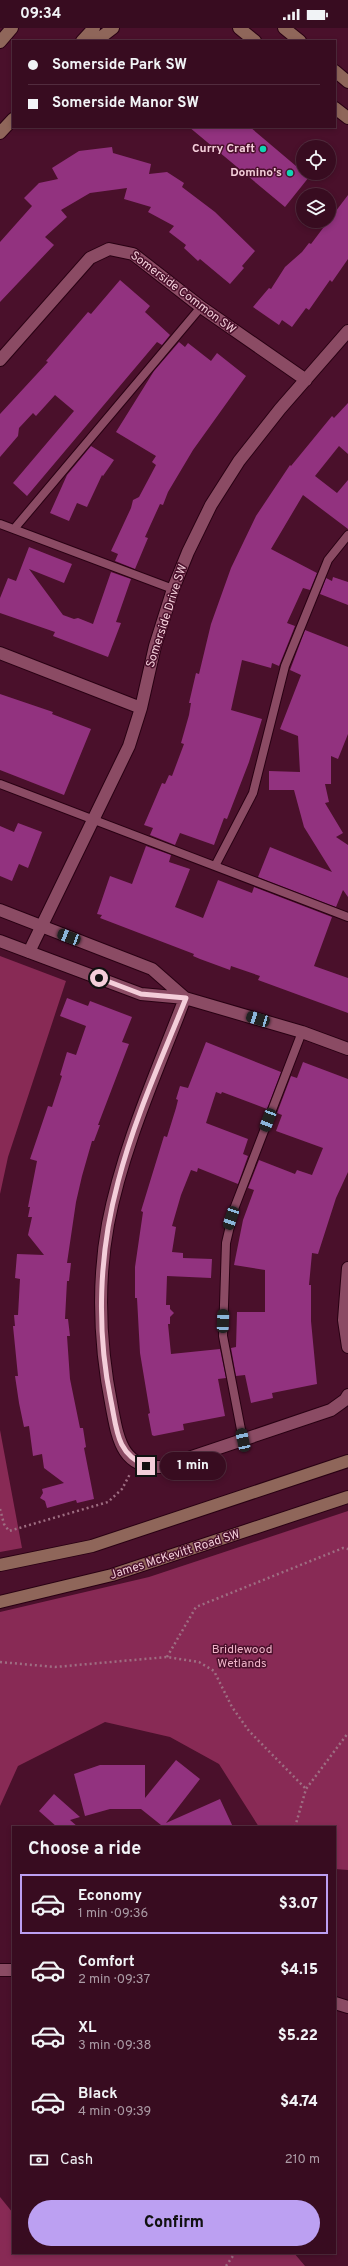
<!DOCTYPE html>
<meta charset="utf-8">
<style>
:root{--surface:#380c20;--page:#3f1529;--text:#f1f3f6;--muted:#ab9ba5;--line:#522c3e;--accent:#bca0f2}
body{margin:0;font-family:Overpass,sans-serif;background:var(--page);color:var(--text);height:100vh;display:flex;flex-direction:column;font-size:15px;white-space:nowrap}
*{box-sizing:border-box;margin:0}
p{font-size:13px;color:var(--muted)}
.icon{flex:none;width:22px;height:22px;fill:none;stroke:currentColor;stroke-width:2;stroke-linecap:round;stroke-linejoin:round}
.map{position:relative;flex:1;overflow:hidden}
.details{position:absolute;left:12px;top:1798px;width:324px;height:428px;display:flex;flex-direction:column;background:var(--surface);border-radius:0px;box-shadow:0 2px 6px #0003,0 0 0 1px var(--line)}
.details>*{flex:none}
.hud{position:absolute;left:12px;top:12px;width:324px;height:88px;border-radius:0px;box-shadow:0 2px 6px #0003,0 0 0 1px var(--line);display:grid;align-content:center;height:88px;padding:0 16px;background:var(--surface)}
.controls{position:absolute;left:296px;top:112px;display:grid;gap:8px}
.controls a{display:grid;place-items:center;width:40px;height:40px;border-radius:50%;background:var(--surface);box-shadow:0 2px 6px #0003,0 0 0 1px var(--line);font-size:20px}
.end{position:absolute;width:18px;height:18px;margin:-9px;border:5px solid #f4ceda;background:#111;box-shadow:0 0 0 2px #111}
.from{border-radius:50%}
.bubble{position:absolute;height:28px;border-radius:14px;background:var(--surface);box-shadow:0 2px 6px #0003,0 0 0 1px var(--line);font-size:13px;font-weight:800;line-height:28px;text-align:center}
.car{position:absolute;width:12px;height:24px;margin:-12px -6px;border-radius:5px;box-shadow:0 0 3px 1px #0007;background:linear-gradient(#222 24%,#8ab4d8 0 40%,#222 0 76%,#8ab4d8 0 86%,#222 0)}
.hud b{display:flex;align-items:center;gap:14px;height:38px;font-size:15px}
.hud b+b{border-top:1px solid var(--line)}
.hud i{width:10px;height:10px;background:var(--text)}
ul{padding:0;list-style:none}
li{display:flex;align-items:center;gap:12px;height:60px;margin:0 8px 6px;padding:0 8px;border:2px solid transparent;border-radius:0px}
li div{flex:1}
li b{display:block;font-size:15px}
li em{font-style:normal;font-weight:800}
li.current{border-color:var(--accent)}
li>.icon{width:36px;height:36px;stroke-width:1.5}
h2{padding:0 16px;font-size:18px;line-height:48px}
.pay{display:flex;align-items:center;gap:10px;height:44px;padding:0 16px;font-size:15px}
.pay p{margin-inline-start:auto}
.action{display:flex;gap:8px;margin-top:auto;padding:8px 16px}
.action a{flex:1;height:46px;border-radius:24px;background:var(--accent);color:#111;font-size:16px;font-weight:800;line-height:46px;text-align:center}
.status{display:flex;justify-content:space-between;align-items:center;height:28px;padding:0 20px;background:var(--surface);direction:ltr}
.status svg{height:11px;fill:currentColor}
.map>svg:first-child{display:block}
.green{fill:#882a55}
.building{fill:#92327f}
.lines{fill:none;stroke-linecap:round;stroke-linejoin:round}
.lane-casing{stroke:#290113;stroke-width:10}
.street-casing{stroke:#290113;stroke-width:14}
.secondary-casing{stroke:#290113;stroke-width:14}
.path{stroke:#9e6e82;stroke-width:2.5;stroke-dasharray:2 3;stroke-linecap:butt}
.lane{stroke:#8b4b64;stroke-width:8}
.street{stroke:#8b4b64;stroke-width:12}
.secondary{stroke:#8f665a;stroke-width:12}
.route{stroke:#f4ceda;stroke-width:5}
.poi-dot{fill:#10d5b4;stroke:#4a102b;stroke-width:1.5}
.labels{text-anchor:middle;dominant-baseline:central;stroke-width:3;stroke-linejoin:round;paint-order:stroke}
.poi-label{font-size:12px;font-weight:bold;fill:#f4ceda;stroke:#4a102b;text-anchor:end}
.street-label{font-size:12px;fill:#f4ceda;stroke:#4a102b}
.park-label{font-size:12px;fill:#f0b4c9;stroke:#4a102b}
</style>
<div class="status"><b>09:34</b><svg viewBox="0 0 49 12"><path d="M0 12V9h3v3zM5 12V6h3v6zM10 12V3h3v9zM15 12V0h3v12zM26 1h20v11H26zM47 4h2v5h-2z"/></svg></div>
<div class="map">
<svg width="348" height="2238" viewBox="0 0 348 2238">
<rect width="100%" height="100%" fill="#4a102b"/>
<path class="green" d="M0,928L66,953L8,1129L0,1166Z
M0,1402L22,1520L0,1524Z
M348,1483V1842L335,1841V1799H259L219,1736L170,1709L105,1694L18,1738L0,1778V1584L149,1549Z
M0,2169L13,2185V2225H294L305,2238H0Z"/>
<path class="building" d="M189,99H250L309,149L285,179Z
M112,119L113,125L151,136L149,146L167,144L184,155L182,159L215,184L255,223L242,238L244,240L230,256L200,231L198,233L184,220L186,217L169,204L174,198L148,184L151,179L124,171L127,160L90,165L61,182L67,189L45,209L54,217L0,274V214L32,178L24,170L39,155L58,151L52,140L79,123Z
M348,167V231L332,254L330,252L309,282L306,280L292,299L282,292L279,297L253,279L269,260L271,261L285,239L302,224L309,215L311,216Z
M120,252L150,278L145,284L170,307L162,317L157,314L27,468L13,455L74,383L55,367L36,388L33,385L19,400L18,408L0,429V386L48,334L46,333L88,284L91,286Z
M179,314L185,319L188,315L211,333L217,325L246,348L193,422L168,464L163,477L160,476L145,509L148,510L135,541L115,533L118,526L111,523L131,480L133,472L139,469L156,437L152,434L156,428L116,404L154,343Z
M348,375V426L339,418L315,448L337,465L348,452V501L303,467L271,521L317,545L310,562L303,560L287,595L295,598L279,638L272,635L271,640L242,632L231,682L262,691L249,734L227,791L224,790L214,817L180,805L175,817L150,807L153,800L144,797L162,755L165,756L169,747L172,748L184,716L181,715L189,687L191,675H189L196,645L199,646L211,596L231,540L256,488L290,437L291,438L332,388L334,390Z
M91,418L114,432L103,448L102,447L87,479L77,475L69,493L50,485L67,447Z
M29,519L72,536L64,555L29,541L63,587L74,591L78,590L93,596L111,544L131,551L116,594L121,595L108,629L53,608L55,604L0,585V570L8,550L16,553Z
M333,549L348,554V577L320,566L326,550L332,553Z
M305,602L348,619V706L338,731L331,728V756H325L329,774L325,775L343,805L336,809L348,817V869L343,862L336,879L258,849L270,819L332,844L304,799L294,762H269V743L300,744L298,708L280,701L301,647L290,642Z
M0,666L53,684L52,686L91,701L64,767L0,742Z
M18,795L42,804L28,840L19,836L12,853L0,848V798L14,804Z
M146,818L171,827L169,834L190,841L175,879L203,890L218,852L252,865L254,859L332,889L314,938L348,950V985L258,952L260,948L231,938L230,942L200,931L193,928L194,926L100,890L102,887L97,886L110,848L132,856Z
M67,970L88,978L90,973L132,989L122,1014L129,1016L98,1097H100L94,1113H92L82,1148L76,1174L67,1235H71L69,1253H67L65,1291H68L70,1308H67L70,1351L80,1400H83L86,1419L84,1420L94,1471L77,1475L76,1472L47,1480L45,1473L40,1470L43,1465L42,1461L64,1455L44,1440L42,1426L33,1428L29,1398L24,1399L19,1375L15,1348H18L13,1298H15L14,1287H18L20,1251L15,1250L17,1226L44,1227L28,1207L32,1189H28L30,1179H28L37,1133L30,1131L48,1078L52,1079L62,1048L60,1047L67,1024L76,1027L86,998L60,988Z
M206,1014L281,1044L267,1081L222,1064L221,1066L216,1064L206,1095L248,1111L243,1126L248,1128L238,1156L198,1140L197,1144L191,1142L181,1167L172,1198L176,1199L172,1224L183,1225V1230L212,1231L211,1250L167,1248L166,1277H170V1281L174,1285L170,1289V1296H168L171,1326L220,1321L226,1350L218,1351L225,1388L183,1396L184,1402L154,1408L152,1407L148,1386L150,1385L140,1325L137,1270H135V1239L143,1184L141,1183L164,1108L167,1109L176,1080L178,1072L176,1071L180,1058L188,1060Z
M303,1034L348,1051V1144L336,1170L318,1226L312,1225L309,1257H311V1293L317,1356L272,1365L273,1370L251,1375L245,1347L236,1348L231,1320L236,1319L237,1284H265V1242L234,1237L243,1192L254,1162L248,1160L259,1132L295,1146L297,1142L312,1147L323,1120L276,1103L282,1087L277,1085L291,1048L297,1050Z
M176,1732L200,1751L166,1795L220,1771L233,1799H157L161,1797L141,1781H110L85,1788L74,1746L100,1737H145V1770Z
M54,1766L80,1789L70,1792L78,1799H57L39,1783Z"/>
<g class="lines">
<g class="lane-casing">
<path id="lane" d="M0,496L173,561
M14,501L201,279
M0,756L348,889
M215,838L253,765L285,638L328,532L348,507
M243,1412L223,1308L226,1215L234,1181L302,1004"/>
</g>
<g class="street-casing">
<path id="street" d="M0,332L90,230L109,221L133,226L201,279L306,352
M0,625L141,680
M0,882L152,941L185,970
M0,913L141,966L185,970L302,1004L348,1021
M29,924L129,718L141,680L155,618L173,561L188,524L211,477L239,433L280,381L348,303
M185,970C157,1044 123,1118 108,1196C97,1256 100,1320 112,1380C118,1411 122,1441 162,1439L331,1382L345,1372L348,1367
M348,1240L344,1292L348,1319
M0,1942H13
M335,1975L348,1979"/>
</g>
<g class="secondary-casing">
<path id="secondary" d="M239,0L255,13
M284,0L300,13
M82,13L94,0
M96,13L113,0
M0,14L12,0
M335,43L348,54
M335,80L348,90
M0,105L13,91
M0,1537L92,1518L348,1433
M0,1574L112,1547L348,1469"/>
</g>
<path class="path" d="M0,1481L4,1496L9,1503L108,1474L122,1461L130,1446
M167,1629L196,1579L343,1520L348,1521
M0,1634L55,1639L167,1629L199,1634L214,1643L232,1679L249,1703L306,1761
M295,1799L306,1761L348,1705
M226,2238L235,2225"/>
<use href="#lane" class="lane"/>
<use href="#street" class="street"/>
<use href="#secondary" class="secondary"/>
</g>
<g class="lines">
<path class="route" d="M99,950L141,966L186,970C162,1030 134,1091 118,1154C99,1225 96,1301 111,1373C117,1402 116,1425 146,1438"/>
</g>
<g class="poi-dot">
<circle cx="263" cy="121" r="4"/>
<circle cx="290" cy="145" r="4"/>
</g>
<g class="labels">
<g class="poi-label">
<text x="255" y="121">Curry Craft</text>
<text x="282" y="145">Domino's</text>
</g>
<g class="street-label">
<text transform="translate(183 265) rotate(37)">Somerside Common SW</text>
<text transform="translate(167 588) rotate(-72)">Somerside Drive SW</text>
<text transform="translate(175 1527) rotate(-18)">James McKevitt Road SW</text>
</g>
<g class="park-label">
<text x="242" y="1622">Bridlewood<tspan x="242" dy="14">Wetlands</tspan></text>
</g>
</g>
</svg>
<div class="controls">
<a><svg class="icon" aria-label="locate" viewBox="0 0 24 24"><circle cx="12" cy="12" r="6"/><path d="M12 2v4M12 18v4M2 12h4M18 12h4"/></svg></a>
<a><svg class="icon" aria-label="layers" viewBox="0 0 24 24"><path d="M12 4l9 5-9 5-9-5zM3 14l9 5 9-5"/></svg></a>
</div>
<i class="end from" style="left:99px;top:950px"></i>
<i class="end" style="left:146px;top:1438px"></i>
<div class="bubble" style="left:160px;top:1424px;width:66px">1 min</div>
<i class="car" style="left:69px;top:909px;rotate:291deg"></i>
<i class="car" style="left:258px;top:991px;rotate:287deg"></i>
<i class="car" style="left:268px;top:1092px;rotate:201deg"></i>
<i class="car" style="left:231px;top:1190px;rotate:198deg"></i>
<i class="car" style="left:223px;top:1293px;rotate:2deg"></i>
<i class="car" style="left:243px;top:1412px;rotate:348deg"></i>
<div class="hud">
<b><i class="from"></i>Somerside Park SW</b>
<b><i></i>Somerside Manor SW</b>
</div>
<section class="details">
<h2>Choose a ride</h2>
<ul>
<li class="current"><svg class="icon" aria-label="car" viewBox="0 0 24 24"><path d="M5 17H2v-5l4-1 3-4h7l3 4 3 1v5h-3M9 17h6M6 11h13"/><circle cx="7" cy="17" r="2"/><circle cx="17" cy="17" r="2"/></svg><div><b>Economy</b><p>1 min · 09:36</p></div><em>$3.07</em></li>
<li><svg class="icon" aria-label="car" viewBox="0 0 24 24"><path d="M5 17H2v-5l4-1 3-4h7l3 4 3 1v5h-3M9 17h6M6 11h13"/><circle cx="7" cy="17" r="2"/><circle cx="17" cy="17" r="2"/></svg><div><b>Comfort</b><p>2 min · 09:37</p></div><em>$4.15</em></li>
<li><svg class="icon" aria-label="car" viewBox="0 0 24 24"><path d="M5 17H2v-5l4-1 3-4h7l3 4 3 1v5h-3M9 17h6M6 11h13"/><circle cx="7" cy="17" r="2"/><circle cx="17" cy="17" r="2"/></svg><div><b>XL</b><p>3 min · 09:38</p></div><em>$5.22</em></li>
<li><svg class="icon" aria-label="car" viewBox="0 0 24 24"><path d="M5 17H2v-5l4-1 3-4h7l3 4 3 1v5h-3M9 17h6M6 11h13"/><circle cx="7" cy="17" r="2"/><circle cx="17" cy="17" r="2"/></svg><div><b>Black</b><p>4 min · 09:39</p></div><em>$4.74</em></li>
</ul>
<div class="pay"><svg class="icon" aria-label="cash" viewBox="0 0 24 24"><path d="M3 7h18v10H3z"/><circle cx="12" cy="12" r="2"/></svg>Cash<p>210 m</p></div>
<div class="action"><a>Confirm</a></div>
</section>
</div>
